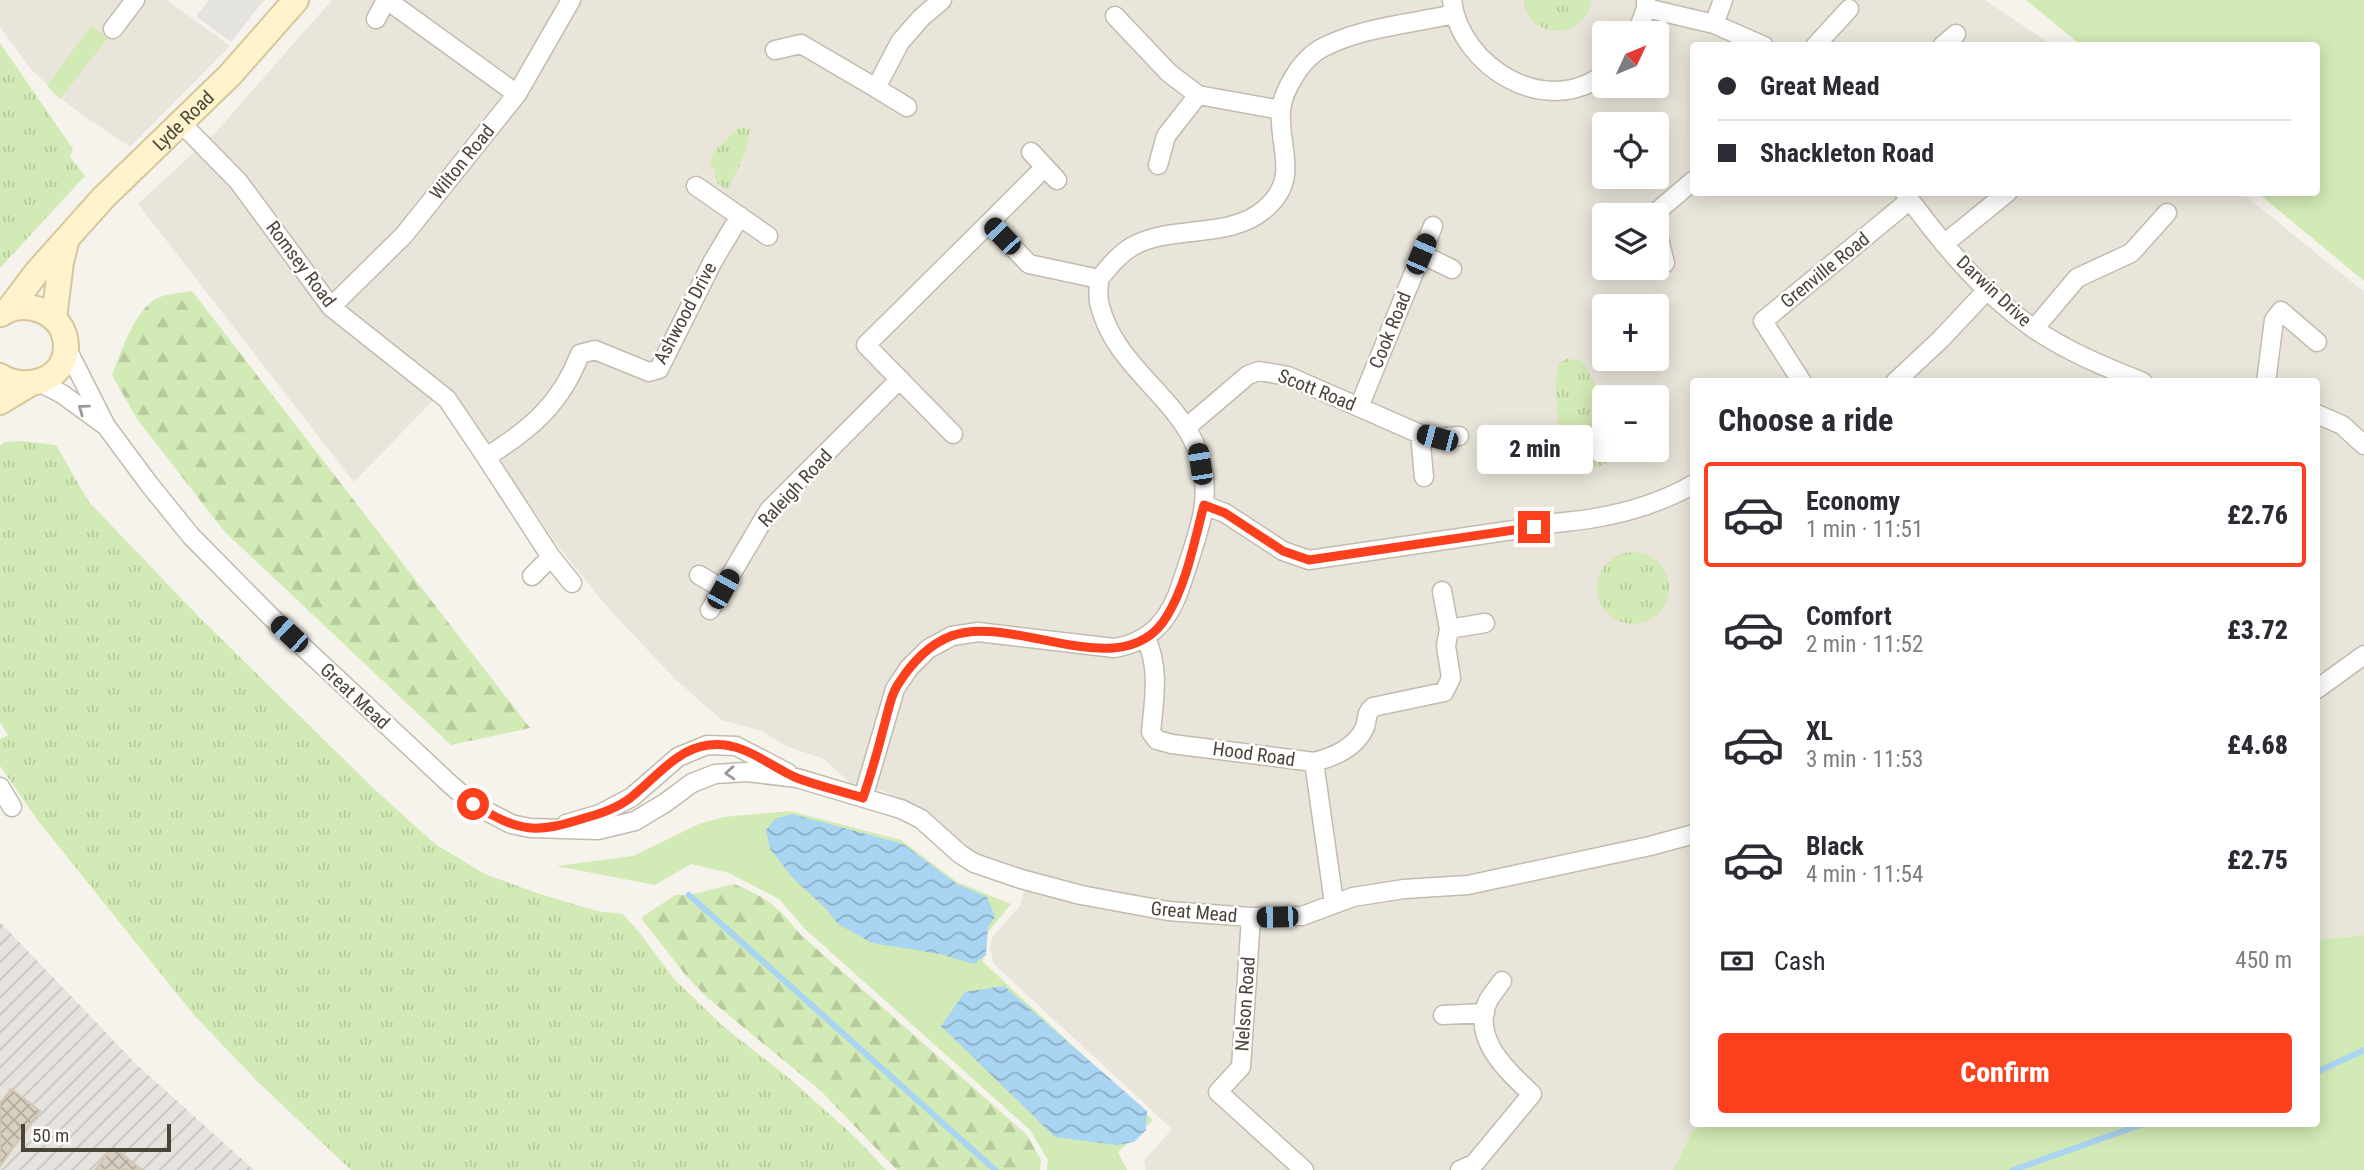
<!DOCTYPE html>
<meta charset="utf-8">
<style>
:root{--surface:#fff;--page:#f2f2f3;--text:#2b2b33;--muted:#7c7c81;--line:#e1e1e2;--accent:#fc3f1d}
body{margin:0;font-family:"Roboto Condensed",sans-serif;background:var(--page);color:var(--text);height:100vh;display:flex;flex-direction:column;font-size:26px;white-space:nowrap}
*{box-sizing:border-box;margin:0}
p{font-size:23px;color:var(--muted)}
.icon{flex:none;width:38px;height:38px;fill:none;stroke:currentColor;stroke-width:2;stroke-linecap:round;stroke-linejoin:round}
.map{position:relative;flex:1;overflow:hidden}
.details{position:absolute;left:1690px;top:378px;width:630px;height:749px;display:flex;flex-direction:column;background:var(--surface);border-radius:7px;box-shadow:0 4px 18px #0003}
.details>*{flex:none}
.guide{position:absolute;left:1690px;top:42px;width:630px;height:154px;border-radius:7px;box-shadow:0 4px 18px #0003;display:grid;align-content:center;height:154px;padding:0 28px;background:var(--surface)}
.needle{width:46px;rotate:46deg}
.controls{position:absolute;left:1592px;top:21px;display:grid;gap:14px}
.controls a{display:grid;place-items:center;width:77px;height:77px;border-radius:7px;background:var(--surface);box-shadow:0 4px 18px #0003;font-size:35px}
.scale{position:absolute;left:21px;bottom:18px;width:150px;box-sizing:border-box;padding-left:7px;border:4px solid #4b4439;border-top:0;font-size:19px;line-height:24px;white-space:nowrap;color:#4b4439;-webkit-text-stroke:5px #fff;paint-order:stroke}
.end{position:absolute;width:32px;height:32px;margin:-16px;border:9px solid #fc3f1d;background:#fff;box-shadow:0 0 0 4px #fff}
.from{border-radius:50%}
.bubble{position:absolute;height:49px;border-radius:7px;background:var(--surface);box-shadow:0 4px 18px #0003;font-size:23px;font-weight:800;line-height:49px;text-align:center}
.car{position:absolute;width:21px;height:42px;margin:-21px -10px;border-radius:9px;box-shadow:0 0 5px 2px #0007;background:linear-gradient(#222 24%,#8ab4d8 0 40%,#222 0 76%,#8ab4d8 0 86%,#222 0)}
.guide b{display:flex;align-items:center;gap:24px;height:66px;font-size:26px}
.guide b+b{border-top:2px solid var(--line)}
.guide i{width:18px;height:18px;background:var(--text)}
ul{padding:0;list-style:none}
li{display:flex;align-items:center;gap:21px;height:105px;margin:0 14px 10px;padding:0 14px;border:4px solid transparent;border-radius:7px}
li div{flex:1}
li b{display:block;font-size:26px}
li em{font-style:normal;font-weight:800}
li.selected{border-color:var(--accent)}
li>.icon{width:63px;height:63px;stroke-width:1.5}
h2{padding:0 28px;font-size:32px;line-height:84px}
.pay{display:flex;align-items:center;gap:18px;height:77px;padding:0 28px;font-size:26px}
.pay p{margin-inline-start:auto}
.button{display:flex;gap:14px;margin-top:auto;padding:14px 28px}
.button a{flex:1;height:80px;border-radius:7px;background:var(--accent);color:#fff;font-size:28px;font-weight:800;line-height:80px;text-align:center}
.map>svg:first-child{display:block}
.residential{fill:#eae5da;fill-rule:evenodd}
.industrial{fill:url(#industrial-furrows)}
.green{fill:#d2eab5}
.forest{fill:url(#forest-firs)}
.park{fill:url(#park-tufts)}
.parking{fill:#e5e3e0}
.water{fill:url(#water-waves)}
.lines{fill:none;stroke-linecap:round;stroke-linejoin:round}
.stream{stroke:#a9d4f2;stroke-width:6}
.building{fill:url(#building-cross-hatch);stroke:#d3c7b4;stroke-width:2}
.street-casing{stroke:#c2bbae;stroke-width:21}
.secondary-casing{stroke:#d6c79b;stroke-width:28}
.street{stroke:#fff;stroke-width:18}
.secondary{stroke:#fff3cd;stroke-width:24}
.oneway{stroke:#9c9892}
.route{stroke:#fc3f1d;stroke-width:9}
.labels{text-anchor:middle;dominant-baseline:central;stroke-width:5;stroke-linejoin:round;paint-order:stroke}
.street-label{font-size:19px;fill:#4b4439;stroke:#fff}
</style>
<div class="map">
<svg width="2364" height="1170" viewBox="0 0 2364 1170">
<defs>
<pattern id="industrial-furrows" width="10" height="10" patternUnits="userSpaceOnUse" patternTransform="scale(1.75)"><rect width="10" height="10" fill="#e6e2dd"/><path d="M-1 1l2-2M0 10L10 0M9 11l2-2" fill="none" stroke="#c7c3be"/></pattern>
<pattern id="forest-firs" width="22" height="20" patternUnits="userSpaceOnUse" patternTransform="scale(1.75)"><rect width="22" height="20" fill="#d2eab5"/><path d="M5 1l3.5 6h-7zM16 11l3.5 6h-7z" fill="#b6ca9c"/></pattern>
<pattern id="park-tufts" width="24" height="20" patternUnits="userSpaceOnUse" patternTransform="scale(1.75)"><rect width="24" height="20" fill="#d2eab5"/><path d="M3 7l-1-3M5 7V3M7 7l1-3M15 17l-1-3M17 17v-4M19 17l1-3" fill="none" stroke="#b6ca9c"/></pattern>
<pattern id="water-waves" width="16" height="10" patternUnits="userSpaceOnUse" patternTransform="scale(1.75)"><rect width="16" height="10" fill="#a9d4f2"/><path d="M0 5q4-4 8 0t8 0" fill="none" stroke="#8caec5"/></pattern>
<pattern id="building-cross-hatch" width="8" height="8" patternUnits="userSpaceOnUse" patternTransform="scale(1.75)"><rect width="8" height="8" fill="#d8cfc1"/><path d="M0 0l8 8M0 8l8-8" fill="none" stroke="#b1aa9e"/></pattern>
</defs>
<rect width="100%" height="100%" fill="#f6f3ec"/>
<path class="residential" d="M0,0H167L230,46L130,147L70,106L31,69L0,27Z
M332,0H1985L2052,45L1694,46V192L2242,193L2364,292V935L2317,940V382H1694V1124H1709L1693,1130L1673,1170H1146L1144,1161L1172,1129L994,964L990,949L993,936L1020,906L1029,873L974,854L923,811L889,793L849,782L824,759L786,746L762,731L722,720L675,679L610,610L560,549L448,385L354,482L138,204L217,131ZM1605,33H1657V86H1605ZM1605,124H1657V177H1605ZM1605,215H1657V268H1605ZM1605,306H1657V359H1605ZM1605,397H1657V450H1605Z"/>
<path class="industrial" d="M0,922L136,1064L254,1170H0Z"/>
<path class="green" d="M2026,0H2364V281L2258,193L2317,192V46L2081,45Z
M91,25L108,38L60,99L47,86Z
M790,811L901,840L957,882L1011,904L987,933L983,962L1153,1120L1118,1152L1127,1170H1047L1048,1160L1030,1130L805,929L779,899L729,873L691,864L655,885L556,866L633,856L699,824L724,817Z
M2364,935V1170H1673L1693,1130L1709,1124H2317V940Z"/>
<path class="forest" d="M192,291L530,728L451,745L224,531L137,419L112,375C121,353 135,306 160,297C170,293 182,293 192,291Z
M734,884C768,898 777,906 801,935L1027,1135L1041,1160L1040,1170H897L821,1091L709,999L687,977L641,918L675,895H689Z"/>
<path class="park" d="M1524,0H1591C1587,41 1527,41 1524,0Z
M0,43L73,149L70,157L85,176L0,268Z
M738,128L750,129C748,151 737,170 728,190L718,184L714,176L716,170L709,165L715,150Z
M1567,359L1580,360L1587,368L1605,404V450L1623,452L1619,458L1578,474L1568,470C1561,445 1551,387 1559,363Z
M22,441L56,445L89,502L201,619L371,786L435,844L485,874L537,893L597,911L623,914L639,932L674,979L724,1027L789,1078L857,1139L886,1170H351L258,1082L194,1015L39,822L0,766V739L8,735L0,722V446L5,442Z
M1597 588a36 36 0 1 1 72 0a36 36 0 1 1-72 0Z"/>
<path class="parking" d="M209,0H264L231,42L196,16Z"/>
<path class="water" d="M792,814L903,844L957,884L987,897L995,917L988,927L986,955L974,964L940,954L872,943L838,924L827,910L792,877L770,849L766,830L775,819Z
M1004,986L1147,1111L1146,1130L1134,1142L1117,1145L1055,1137L941,1026L965,992Z"/>
<g class="lines">
<path class="stream" d="M689,895L995,1170
M2317,1072L2364,1050
M2013,1170L2143,1124"/>
</g>
<path class="building" d="M11,1089L40,1111L0,1166V1104Z
M113,1147L142,1170H95Z"/>
<g class="lines">
<g class="street-casing">
<path id="street" d="M387,0L517,94
M1452,0C1460,67 1547,120 1605,73
M1646,8L1714,24L1764,46
M1115,16L1169,73L1198,95L1281,110
M376,19L386,0
M1714,24L1723,0
M113,29L135,0
M1637,33L1646,8V0
M1815,46L1849,9
M1942,46L1956,34
M775,50L801,44L876,88L900,42L921,18L942,0
M876,88L907,107
M181,123L238,181L331,307L447,399L486,457
M1031,152L1057,180
M1158,165L1166,136L1198,95
M696,186L768,236
M1904,192C1941,242 1981,292 2033,328C2066,351 2105,367 2143,382
M1653,215L1694,180
M989,223L1045,167
M1657,231L1665,263
M1944,244L2008,192
M1421,254L1452,269
M331,307L404,235L517,94L571,0
M2034,329L2077,278L2131,253L2167,213
M39,382L62,394L106,426L66,347
M1802,382L1763,321L1910,200
M1895,382L1940,340L1987,290
M2266,382L2274,320L2281,311L2317,342
M1359,407L1433,226
M2317,414L2342,425L2364,445
M106,426L149,484L191,536L270,616L451,785L473,804L511,824L530,828L598,830L635,821L665,803L692,783L715,774L747,772L797,778L901,809L921,819L960,854L974,863L1021,879L1081,895L1168,911L1251,917L1302,916L1353,897L1404,889L1468,885L1650,846L1694,834
M1187,427L1248,375L1259,371L1288,376L1420,434L1437,438L1459,436
M953,434L866,345L989,223L1029,264L1099,279
M1420,434L1424,477
M1204,505L1225,513L1283,551L1309,560L1534,527C1552,522 1570,522 1589,519C1627,513 1661,503 1694,484
M699,575L723,589
M532,576L551,557
M572,583L551,557L486,457C530,430 561,404 580,354L595,350L649,372L659,369L713,261L740,216
M710,610L769,510L900,379
M1449,629L1485,623
M1146,638C1160,669 1154,700 1151,732L1157,740L1172,744L1314,762C1334,757 1356,748 1365,727C1368,718 1365,714 1373,707L1444,692L1451,678L1446,646L1449,629L1442,591
M2317,689L2364,655
M1314,762L1334,903
M0,787L12,807
M863,798L895,689L909,668L928,649L952,636L978,632L1114,648C1152,642 1171,618 1182,582C1189,560 1202,526 1204,504C1214,409 1120,384 1100,306C1097,298 1099,288 1099,279C1109,267 1119,254 1133,246C1173,224 1229,240 1265,209C1301,178 1278,148 1281,110C1282,97 1288,86 1295,75C1300,66 1310,55 1320,49C1361,27 1410,24 1454,14
M566,824L600,814L632,797L678,757L707,745L736,746L788,773
M1251,917L1241,1067L1218,1092L1304,1170
M1443,1015L1485,1013
M1460,1170L1474,1164L1532,1094C1508,1072 1469,1037 1489,999C1493,993 1498,987 1502,981"/>
</g>
<g class="secondary-casing">
<g id="secondary">
<path id="s1" d="M9,309L37,272L103,198L230,75L296,0"/>
<path d="M54,318L61,262L66,242"/>
<path d="M0,376C25,392 66,381 66,346C65,312 25,297 1,314"/>
<path d="M0,402L28,385"/>
</g>
</g>
<use href="#street" class="street"/>
<use href="#secondary" class="secondary"/>
</g>
<defs><path id="oneway-chevron" d="M-2-3.5L2.5 0L-2 3.5" fill="none" stroke-width="1.6" stroke-linecap="round" stroke-linejoin="round" transform="scale(1.75)"/></defs>
<g class="oneway">
<use href="#oneway-chevron" transform="translate(83 409) rotate(-144)"/>
<use href="#oneway-chevron" transform="translate(730 773) rotate(176)"/>
</g>
<g class="lines">
<path class="route" d="M473,804C521,833 535,834 588,817C603,813 623,805 635,794C657,776 679,748 709,745C744,741 767,765 797,778C818,786 841,791 863,798C871,774 878,750 884,726C888,713 890,697 897,686C910,665 928,645 951,636C1014,612 1124,689 1167,616C1187,583 1194,542 1204,505L1225,513L1283,551L1309,560L1534,527"/>
</g>
<g class="labels">
<g class="street-label">
<text stroke="none"><textPath href="#s1" startOffset="257">Lyde Road</textPath></text>
<text transform="translate(462 162) rotate(-51)">Wilton Road</text>
<text transform="translate(301 264) rotate(53)">Romsey Road</text>
<text transform="translate(1825 270) rotate(-39)">Grenville Road</text>
<text transform="translate(1994 291) rotate(43)">Darwin Drive</text>
<text transform="translate(685 313) rotate(-62)">Ashwood Drive</text>
<text transform="translate(1390 330) rotate(-68)">Cook Road</text>
<text transform="translate(1317 390) rotate(22)">Scott Road</text>
<text transform="translate(795 488) rotate(-47)">Raleigh Road</text>
<text transform="translate(355 696) rotate(43)">Great Mead</text>
<text transform="translate(1254 754) rotate(8)">Hood Road</text>
<text transform="translate(1194 912) rotate(5)">Great Mead</text>
<text transform="translate(1245 1004) rotate(-86)">Nelson Road</text>
</g>
</g>
</svg>
<div class="controls">
<a><svg class="needle" viewBox="-14 -14 28 28"><path d="M0-13l5 13h-10z" fill="#e53935"/><path d="M0 13l5-13h-10z" fill="#7c7c81"/></svg></a>
<a><svg class="icon" aria-label="locate" viewBox="0 0 24 24"><circle cx="12" cy="12" r="6"/><path d="M12 2v4M12 18v4M2 12h4M18 12h4"/></svg></a>
<a><svg class="icon" aria-label="layers" viewBox="0 0 24 24"><path d="M12 4l9 5-9 5-9-5zM3 14l9 5 9-5"/></svg></a>
<a>+</a>
<a>−</a>
</div>
<div class="scale">50 m</div>
<i class="end from" style="left:473px;top:804px"></i>
<i class="end" style="left:1534px;top:527px"></i>
<div class="bubble" style="left:1477px;top:425px;width:116px">2 min</div>
<i class="car" style="left:1002px;top:236px;rotate:316deg"></i>
<i class="car" style="left:1421px;top:254px;rotate:23deg"></i>
<i class="car" style="left:1437px;top:438px;rotate:285deg"></i>
<i class="car" style="left:1200px;top:464px;rotate:351deg"></i>
<i class="car" style="left:723px;top:589px;rotate:29deg"></i>
<i class="car" style="left:289px;top:634px;rotate:313deg"></i>
<i class="car" style="left:1277px;top:917px;rotate:269deg"></i>
<div class="guide">
<b><i class="from"></i>Great Mead</b>
<b><i></i>Shackleton Road</b>
</div>
<section class="details">
<h2>Choose a ride</h2>
<ul>
<li class="selected"><svg class="icon" aria-label="car" viewBox="0 0 24 24"><path d="M5 17H2v-5l4-1 3-4h7l3 4 3 1v5h-3M9 17h6M6 11h13"/><circle cx="7" cy="17" r="2"/><circle cx="17" cy="17" r="2"/></svg><div><b>Economy</b><p>1 min · 11:51</p></div><em>£2.76</em></li>
<li><svg class="icon" aria-label="car" viewBox="0 0 24 24"><path d="M5 17H2v-5l4-1 3-4h7l3 4 3 1v5h-3M9 17h6M6 11h13"/><circle cx="7" cy="17" r="2"/><circle cx="17" cy="17" r="2"/></svg><div><b>Comfort</b><p>2 min · 11:52</p></div><em>£3.72</em></li>
<li><svg class="icon" aria-label="car" viewBox="0 0 24 24"><path d="M5 17H2v-5l4-1 3-4h7l3 4 3 1v5h-3M9 17h6M6 11h13"/><circle cx="7" cy="17" r="2"/><circle cx="17" cy="17" r="2"/></svg><div><b>XL</b><p>3 min · 11:53</p></div><em>£4.68</em></li>
<li><svg class="icon" aria-label="car" viewBox="0 0 24 24"><path d="M5 17H2v-5l4-1 3-4h7l3 4 3 1v5h-3M9 17h6M6 11h13"/><circle cx="7" cy="17" r="2"/><circle cx="17" cy="17" r="2"/></svg><div><b>Black</b><p>4 min · 11:54</p></div><em>£2.75</em></li>
</ul>
<div class="pay"><svg class="icon" aria-label="cash" viewBox="0 0 24 24"><path d="M3 7h18v10H3z"/><circle cx="12" cy="12" r="2"/></svg>Cash<p>450 m</p></div>
<div class="button"><a>Confirm</a></div>
</section>
</div>
